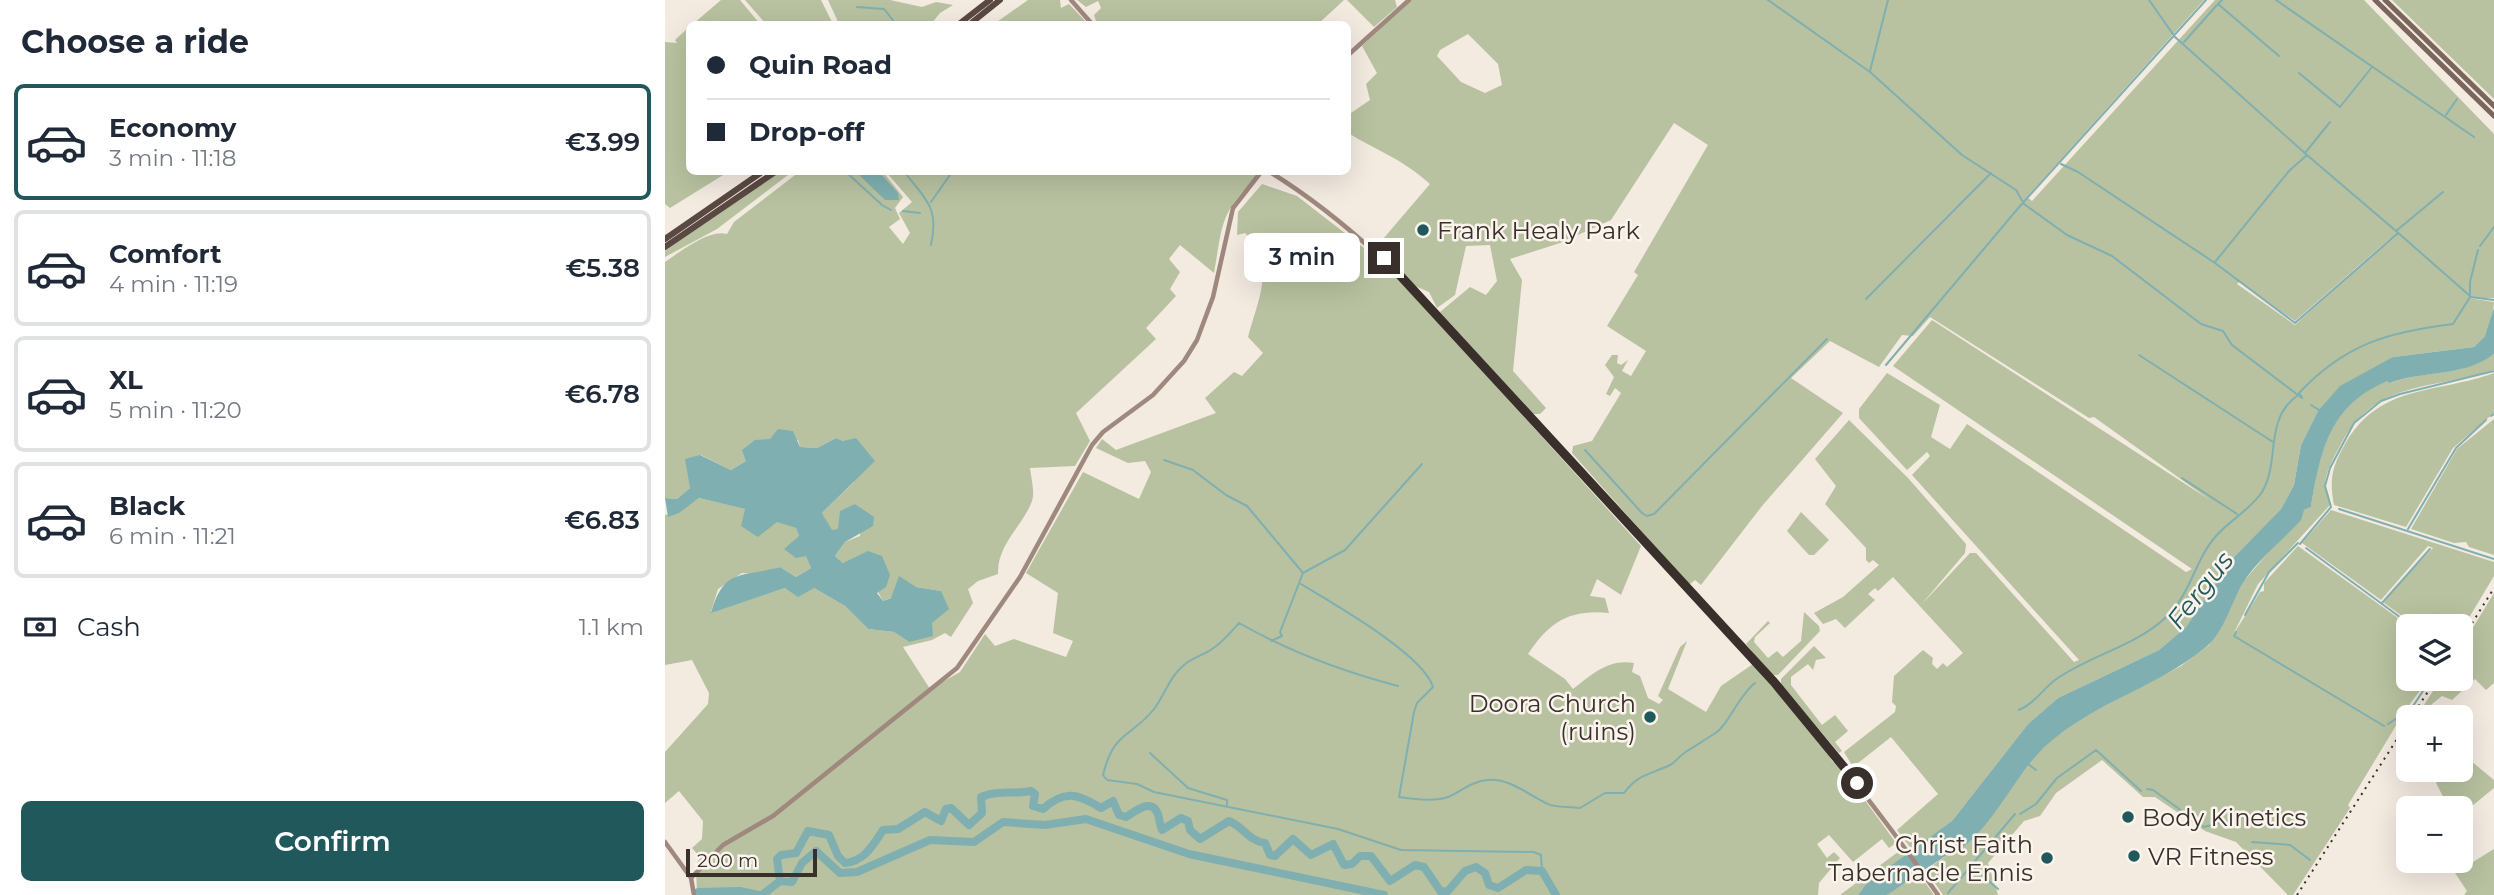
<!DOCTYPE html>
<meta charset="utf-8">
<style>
:root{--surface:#fff;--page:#f2f2f3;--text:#1f2937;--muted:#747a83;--line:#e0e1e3;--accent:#20585b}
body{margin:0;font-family:Montserrat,sans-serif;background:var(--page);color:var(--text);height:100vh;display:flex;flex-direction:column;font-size:26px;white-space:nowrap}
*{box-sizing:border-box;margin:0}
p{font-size:23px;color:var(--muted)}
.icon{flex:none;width:38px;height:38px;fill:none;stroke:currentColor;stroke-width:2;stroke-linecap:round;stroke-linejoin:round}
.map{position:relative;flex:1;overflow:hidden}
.side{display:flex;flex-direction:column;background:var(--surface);width:665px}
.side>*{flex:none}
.top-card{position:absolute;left:21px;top:21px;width:665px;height:154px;border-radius:10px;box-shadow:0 7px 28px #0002;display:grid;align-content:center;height:154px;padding:0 21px;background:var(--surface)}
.fabs{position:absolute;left:1731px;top:614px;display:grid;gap:14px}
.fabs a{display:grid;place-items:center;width:77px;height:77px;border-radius:10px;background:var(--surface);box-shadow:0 7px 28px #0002;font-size:35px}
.scale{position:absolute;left:21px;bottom:18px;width:131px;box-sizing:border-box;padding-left:7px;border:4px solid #392f2b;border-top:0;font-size:19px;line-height:24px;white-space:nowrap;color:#392f2b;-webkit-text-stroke:5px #faf4ed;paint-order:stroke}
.end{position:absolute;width:32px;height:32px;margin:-16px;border:9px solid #392f2b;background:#fff;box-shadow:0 0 0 4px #fff}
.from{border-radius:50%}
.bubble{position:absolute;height:49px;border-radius:10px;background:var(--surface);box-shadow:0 7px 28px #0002;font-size:23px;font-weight:600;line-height:49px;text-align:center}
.top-card b{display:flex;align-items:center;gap:24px;height:66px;font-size:26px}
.top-card b+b{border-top:2px solid var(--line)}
.top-card i{width:18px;height:18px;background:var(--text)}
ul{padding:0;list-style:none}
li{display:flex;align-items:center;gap:21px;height:116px;margin:0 14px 10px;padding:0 7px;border:4px solid var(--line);border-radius:10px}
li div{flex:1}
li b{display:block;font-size:26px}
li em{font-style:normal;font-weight:600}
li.active{border-color:var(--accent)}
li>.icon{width:63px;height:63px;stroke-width:1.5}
h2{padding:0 21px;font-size:32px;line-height:84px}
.pay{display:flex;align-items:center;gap:18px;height:77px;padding:0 21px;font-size:26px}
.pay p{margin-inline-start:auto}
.action{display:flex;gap:14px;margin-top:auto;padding:14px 21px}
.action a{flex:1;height:80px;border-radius:10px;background:var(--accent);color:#fff;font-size:28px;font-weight:600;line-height:80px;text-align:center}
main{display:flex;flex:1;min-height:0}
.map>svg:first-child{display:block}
.green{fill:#b8c2a0;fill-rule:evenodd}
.water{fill:#7fafb0}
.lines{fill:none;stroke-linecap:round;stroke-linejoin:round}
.stream{stroke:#7fafb0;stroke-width:2}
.river{stroke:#7fafb0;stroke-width:8}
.secondary{stroke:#9f887d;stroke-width:4.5}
.primary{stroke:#7b665c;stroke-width:5}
.highway{stroke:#5a4942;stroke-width:6}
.rail{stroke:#392f2b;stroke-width:2;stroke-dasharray:2 5;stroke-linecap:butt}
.route{stroke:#392f2b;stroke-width:9}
.poi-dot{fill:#20585b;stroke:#faf4ed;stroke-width:2.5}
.labels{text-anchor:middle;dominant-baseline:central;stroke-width:5;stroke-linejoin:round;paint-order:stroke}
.poi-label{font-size:24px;fill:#392f2b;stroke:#faf4ed;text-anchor:start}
.water-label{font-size:26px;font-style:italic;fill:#20585b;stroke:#faf4ed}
</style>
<main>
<section class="side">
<h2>Choose a ride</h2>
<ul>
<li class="active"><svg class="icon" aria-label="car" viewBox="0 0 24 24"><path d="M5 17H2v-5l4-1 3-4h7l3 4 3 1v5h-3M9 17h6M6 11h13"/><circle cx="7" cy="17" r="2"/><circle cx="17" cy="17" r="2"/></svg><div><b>Economy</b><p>3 min · 11:18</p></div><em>€3.99</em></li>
<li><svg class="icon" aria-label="car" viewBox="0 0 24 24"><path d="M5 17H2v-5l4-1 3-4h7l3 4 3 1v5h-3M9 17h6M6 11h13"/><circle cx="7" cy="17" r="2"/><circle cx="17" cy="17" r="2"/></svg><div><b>Comfort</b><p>4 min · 11:19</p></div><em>€5.38</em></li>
<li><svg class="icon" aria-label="car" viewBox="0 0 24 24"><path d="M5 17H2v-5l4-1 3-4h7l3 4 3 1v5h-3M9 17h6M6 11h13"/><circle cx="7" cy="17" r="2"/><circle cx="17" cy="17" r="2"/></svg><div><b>XL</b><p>5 min · 11:20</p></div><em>€6.78</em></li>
<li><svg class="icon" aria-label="car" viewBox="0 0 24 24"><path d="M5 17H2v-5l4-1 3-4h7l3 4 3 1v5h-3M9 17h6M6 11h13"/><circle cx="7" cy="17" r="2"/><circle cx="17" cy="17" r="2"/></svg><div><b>Black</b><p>6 min · 11:21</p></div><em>€6.83</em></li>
</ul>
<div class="pay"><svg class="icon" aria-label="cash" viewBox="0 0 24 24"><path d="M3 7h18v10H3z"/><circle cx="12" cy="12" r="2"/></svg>Cash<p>1.1 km</p></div>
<div class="action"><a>Confirm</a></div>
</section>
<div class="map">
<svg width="1829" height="895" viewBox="0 0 1829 895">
<rect width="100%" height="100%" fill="#f3eae0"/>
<path class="green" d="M56,0H75L95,24H28Z
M80,0H156L167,22L101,24Z
M163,0H225L257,7L271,2L288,5L275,13L266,24H174Z
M363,0H395L396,8L404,4L423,24H329Z
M412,0H679L653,24H432L429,15L436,8L433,1L421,7Z
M682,0H730L732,7L709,27Z
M746,0H1539L1362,197L1367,201L1550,0H1699L1829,134V298H1804L1829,302L1827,322L1820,336L1809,347L1728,357L1653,411L1636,445L1629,485L1616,509L1569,557L1521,627L1494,650L1393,698L1363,724L1287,821L1248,851L1232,830L1273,794L1226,737L1188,767L1179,752L1230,712L1231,706L1227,702L1229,676L1258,650L1268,658L1267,664L1272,669L1278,663L1282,667L1298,653L1228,577L1213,591L1210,588L1203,594L1210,600L1180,628L1171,619L1158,624L1149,613L1178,597L1214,565L1208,560L1204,563L1201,560V548L1160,504L1171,486L1150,459L1184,420L1243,478L1301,544L1300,553L1256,605L1305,553H1311L1409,662L1414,660L1247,475L1265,456L1262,452L1242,470L1194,418V409L1222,373L1275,405L1266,437L1285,449L1302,424L1521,572L1527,569L1228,366L1267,320L1545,500L1429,417L1424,418L1265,317L1248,336L1237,335L1214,367L1165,341L1126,378L1178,413L1097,506L1036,585L1030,580L1024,585L907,453L908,446L927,441L956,393L950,388L945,396L941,394L949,377L940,365L947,355H953L952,363L956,365L963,360L957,371L966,376L981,351L942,326L973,275L969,272L1043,145L1009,123L946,220L895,243L845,259L857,280L848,371L881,408L875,414H868L775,312L805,287L821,295L832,281L825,245L801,246L790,295L772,308L764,292L750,286L712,246L765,184C739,160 713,151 683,133V115L705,100L701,84L712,73L697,46ZM803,34L833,64L837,85L820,93L796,82L772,56L775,50ZM1730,234L1630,325L1572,284L1574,282L1630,321Z
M1727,0H1829V99Z
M24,27V172H63L5,208L0,204V42L12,43L10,40Z
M108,172H127L52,229L0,257V251Z
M134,172H218L238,197L230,208L235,219L224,227L238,244L245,233L234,213L247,202L221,172H588L592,176C555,214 558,222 549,273L515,245L504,259L515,272L505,289L511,296L481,328L491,339L411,413L425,441L410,466L365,468C366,477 370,492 367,501C358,526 332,544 333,574L313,581L303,589L308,603L286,637L280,633L267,640L238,647L265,689L295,672L320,634L330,646L349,639L401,657L408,641L388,633L393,593L361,573L418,472L474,499L486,472L480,461L463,463L431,448L437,439L451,450L551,413L540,398L569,372L577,376L598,353L583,337C593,299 612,265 580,233L572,235L573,212L597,184L632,196L721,265L976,546L956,595L932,579L925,596L940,598L944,613C903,609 884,623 863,654L900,679L908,689C928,674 943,659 969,663L967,672L975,676L983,698L994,704L998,700L993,696L1015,647L1022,641L1003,689L1041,712L1056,686L1088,664L1157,743L1167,761L1175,766L1231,843L1224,848L1217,839L1188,862L1164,835L1152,844L1162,858L1169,852L1175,858L1154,883L1153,895H32L31,866L35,857L27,848L37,839L38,821L14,791L0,803V752L43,704L44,693L27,660L0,665V515L13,513L34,498L81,509L131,528L146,568L131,577L115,567L91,574L77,573L53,589L46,612L120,588H149L180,606L203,629L229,632L244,642L267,623L276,591L251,587L218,601L194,558L178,563L170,556L180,542L195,536L197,510L190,504L173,530H166L157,513L189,482L178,441L171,438L152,448L135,447L133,440L105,439L81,461L66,470L36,455L25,488L12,499L0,498V262C15,252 44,229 62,234L69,222Z
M1829,354V370C1769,390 1710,379 1676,444C1669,457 1661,470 1660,484C1659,491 1665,498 1665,505L1593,584L1568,635L1595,592L1599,591V583L1633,546L1744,626L1743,679H1764L1741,709L1683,805L1685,808L1628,895H1623L1571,842L1540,831L1490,797H1478L1437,760L1391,793L1375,816L1359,821L1323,863L1333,895H1278L1261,870L1288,851L1332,807L1370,756L1389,738L1413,720L1516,666L1544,645L1579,581L1639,510L1646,507C1656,449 1664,406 1722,380L1726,383C1759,370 1800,376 1829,354Z
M1829,373V413L1788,448L1741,527L1669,505C1664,479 1667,467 1680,444C1715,383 1772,394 1829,373Z
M1829,419V555L1804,547L1801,542L1789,543L1746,529L1792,449Z
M1666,510L1829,562V576L1796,631V626H1751L1719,603L1723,595L1768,548L1763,546L1716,600L1637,543Z
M1136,512L1164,540L1149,555H1144L1122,531Z
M1829,593V683L1821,690L1810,679L1787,700L1777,696L1751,717L1776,679H1796V647Z
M1139,612L1154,626L1155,631L1113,675H1106L1081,644L1103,621L1105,623L1090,637L1089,642L1103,658L1112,651L1118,657L1136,641Z
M1149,646L1161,658L1151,660L1148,670L1143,664L1126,677V685L1157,725L1170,715L1183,731L1170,742L1177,751L1174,753L1116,685V679Z
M1806,761L1829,780V788L1796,815V808H1784L1771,783L1779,773L1796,770V766Z
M1237,849L1242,857L1201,884L1193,895H1175Z
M1829,849V895H1799L1802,891L1790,873Z
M1254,874L1269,895H1222L1224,893Z"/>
<path class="water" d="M191,172H214L233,193L234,200H220Z
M1829,308V354C1800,377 1759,370 1725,383L1722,381C1664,406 1656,450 1646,507L1639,510L1636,520C1618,540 1592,560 1578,583C1566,603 1559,632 1541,647C1488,691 1417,705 1371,756C1351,777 1314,847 1288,851L1222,895H1193L1201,884L1287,821L1363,724L1393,698L1494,650L1521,627L1569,557L1616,509L1629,485L1636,445L1653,411L1675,386L1728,357L1809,347L1820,336Z
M113,429L128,431L135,447L152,448L171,438L178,441L191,438L210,461L157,513L167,530L173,529L175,511L190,504L209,517L208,526L180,542L170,556L178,563L203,551L217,556L225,575L221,587L212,593L218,601L226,598L234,576L251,587L276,591L284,609L267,623L268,636L244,642L229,632L203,629L180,606L149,588L133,597L120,588L46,613C59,567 76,578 115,567L131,577L146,568L141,556L131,558L119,549L134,536L131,528L112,522L93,537L76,526L80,509L34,498L14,513L3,517L0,498L12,499L25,488L20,459L35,455L66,470L81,461L77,450L90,440L105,439Z"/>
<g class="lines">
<path class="stream" d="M1103,0L1205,72L1297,155L1351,190L1359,204L1402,235L1447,256L1536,324L1558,331L1567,345L1637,398
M1484,0L1510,37L1642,155
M1557,0L1553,4L1614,56
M1611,0L1809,137
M192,7L219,9L231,24
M371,23L372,24
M1519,42L1552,5
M1205,71L1223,0
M1634,73L1675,107L1707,67
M1781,115L1792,99
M1640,153L1665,122
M1396,164L1413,172L1550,263L1630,323L1733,233
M181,172L217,205L226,210
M245,172L241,174C262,201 274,208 266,245
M1778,192L1731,231L1805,296
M266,202L287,172
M238,211L255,213
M1815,246L1829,227
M1550,262L1624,171L1642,155L1731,231
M1805,295V282L1813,250
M1201,299L1326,173
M1474,355L1608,442
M1221,365L1355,206L1541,0
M1637,397L1634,393C1680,344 1723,332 1788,324L1805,297L1829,300
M1646,405L1654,410
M1826,416L1829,414
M920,450L977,513L982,516L989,514L1162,339
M499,460L528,470L561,495L582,506L638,573L615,632L617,636L606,641
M1517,478L1572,514
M1674,509L1829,559
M1743,529L1791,448L1821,420
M1635,544L1666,507L1660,486L1665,468L1689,423L1716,401L1735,394L1829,371
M1641,548L1747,626
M638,573L680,550L757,464
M636,584C667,603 758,654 768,687L752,703L749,712L734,797C748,799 769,802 783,797C797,791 807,781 823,780C845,778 865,796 883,804C890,808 906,806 915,808L940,793H959C974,773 985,775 1005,765C1011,762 1015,755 1022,751C1031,746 1039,740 1049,734C1064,725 1073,696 1090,683
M1717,603L1765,549
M1580,615L1604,572L1633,543
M1571,632L1569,636L1719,726
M733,686C676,671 625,652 574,623C566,632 557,643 547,649C539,655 527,658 519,665C504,677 500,695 489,709C466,738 449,730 438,775L442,780L472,784L489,792L673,829L736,850L869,852L876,855L877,871
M1354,710C1369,704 1378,689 1390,680C1428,653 1478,645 1509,609C1527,587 1532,557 1551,536C1564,521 1586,509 1597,492C1616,460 1598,420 1633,395
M1723,724L1746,709L1766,679
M485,753L523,788L562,800V805
M1363,764L1371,770
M1482,789L1488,790L1539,827L1604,810
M1355,814L1371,804L1392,778L1431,750L1476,791
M1587,842L1625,845L1645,860
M1310,869L1333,889
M1283,893L1350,814"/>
<path class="river" d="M115,881L127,882L137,863L151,851L175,873L192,872L265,840L309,842L338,822L380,825L421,819L524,854L719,895
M34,895L33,892L75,891L94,895
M97,895L115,881L112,859L116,855L131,853L143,831L164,835L173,856L180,863C200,861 208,845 218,830L233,829L260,812L276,821L281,809L286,808L304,825L317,813L316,797C336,789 348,795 366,791L370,794L368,806L378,809C400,789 413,794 436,808L448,801L454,815L461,817C471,811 489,795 494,818C495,823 495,826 497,830L516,818L523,821L525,830L535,839L564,821C579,827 582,840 600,843L605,855L610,856L628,839L646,855L668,844L679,865L687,864L695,856H706L725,881L750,865L759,867L776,892L783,891L800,871L811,867L820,873L824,885L833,888L861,870L877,871L891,895"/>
<path class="secondary" d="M406,0L427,24
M682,56L744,0
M605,172C715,240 790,335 877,428C1017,578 1156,725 1273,895
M0,842L26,878L29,895
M26,878L58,845L108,816L292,668L355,577L427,445L438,432L488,395L519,361L532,340L548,297L568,208L596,172"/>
<path class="primary" d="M1710,0L1829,116
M1720,0L1829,106"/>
<path class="highway" d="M294,24L325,0
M305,24L335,0
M0,239L97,172
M0,247L110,172"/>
<path class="rail" d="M1796,641L1829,588
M1746,718L1771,679
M1632,895L1743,722"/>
</g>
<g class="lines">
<path class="route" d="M719,258L1109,682L1192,783"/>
</g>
<g class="poi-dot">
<circle cx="758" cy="230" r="7"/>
<circle cx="985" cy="717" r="7"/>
<circle cx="1463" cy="817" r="7"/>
<circle cx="1469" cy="856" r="7"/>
<circle cx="1382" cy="858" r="7"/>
</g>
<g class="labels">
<g class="poi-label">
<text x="772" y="230">Frank Healy Park</text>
<text x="971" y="703" text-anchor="end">Doora Church<tspan x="971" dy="28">(ruins)</tspan></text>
<text x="1477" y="817">Body Kinetics</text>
<text x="1368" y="844" text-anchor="end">Christ Faith<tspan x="1368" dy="28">Tabernacle Ennis</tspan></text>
<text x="1483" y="856">VR Fitness</text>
</g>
<g class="water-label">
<text transform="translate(1535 590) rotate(-52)">Fergus</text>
</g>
</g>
</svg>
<div class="fabs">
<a><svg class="icon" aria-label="layers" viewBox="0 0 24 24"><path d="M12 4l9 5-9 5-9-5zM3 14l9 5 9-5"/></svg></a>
<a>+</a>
<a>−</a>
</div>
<div class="scale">200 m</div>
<i class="end from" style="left:1192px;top:783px"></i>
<i class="end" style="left:719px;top:258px"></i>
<div class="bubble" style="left:579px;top:233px;width:116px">3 min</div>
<div class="top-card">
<b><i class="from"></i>Quin Road</b>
<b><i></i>Drop-off</b>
</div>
</div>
</main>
